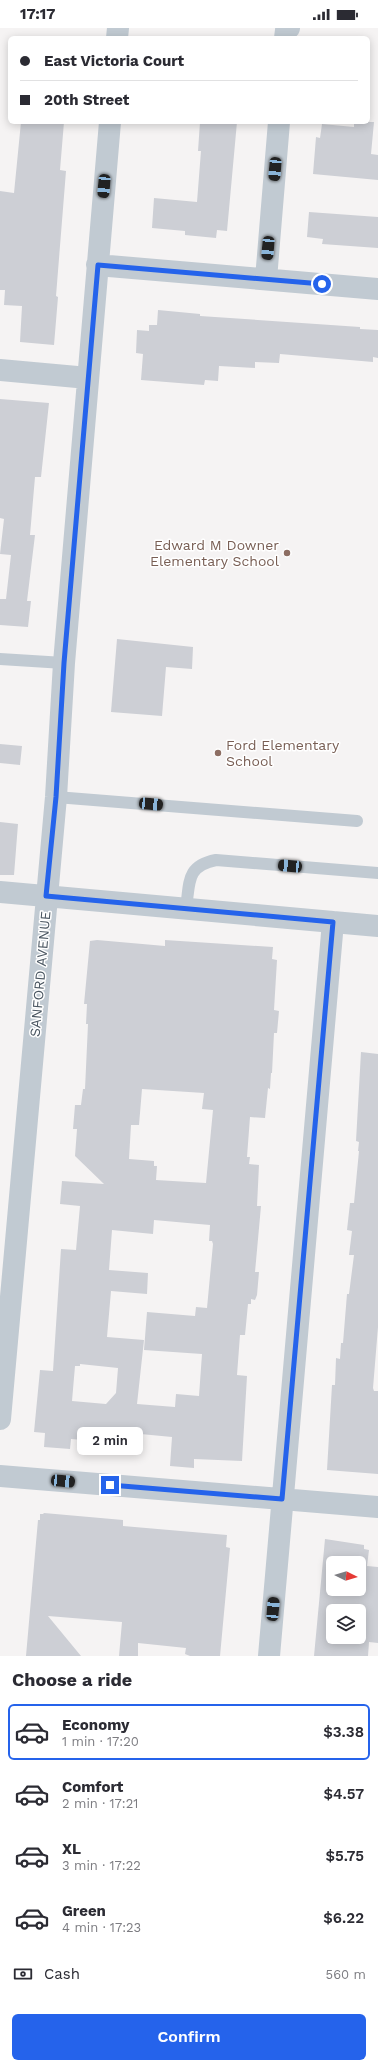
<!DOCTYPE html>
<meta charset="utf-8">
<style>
:root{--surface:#fff;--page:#f7f7f7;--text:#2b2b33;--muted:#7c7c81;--line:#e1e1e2;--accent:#2563eb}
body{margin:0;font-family:"Work Sans",sans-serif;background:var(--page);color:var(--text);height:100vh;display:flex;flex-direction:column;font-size:15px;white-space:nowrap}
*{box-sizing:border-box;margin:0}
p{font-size:13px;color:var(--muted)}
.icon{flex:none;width:22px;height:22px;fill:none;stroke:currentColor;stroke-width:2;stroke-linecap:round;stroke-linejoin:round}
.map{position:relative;height:1628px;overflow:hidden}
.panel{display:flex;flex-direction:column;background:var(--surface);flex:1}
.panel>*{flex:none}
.top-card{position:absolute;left:8px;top:8px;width:362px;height:88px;border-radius:6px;box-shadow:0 2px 10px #0003;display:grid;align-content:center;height:88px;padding:0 12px;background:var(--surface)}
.needle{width:26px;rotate:95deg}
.controls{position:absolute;left:326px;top:1528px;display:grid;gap:8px}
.controls a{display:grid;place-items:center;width:40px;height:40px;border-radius:6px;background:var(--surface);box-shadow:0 2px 10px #0003;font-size:20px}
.end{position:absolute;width:18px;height:18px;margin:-9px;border:5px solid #2563eb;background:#fff;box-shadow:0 0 0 2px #fff}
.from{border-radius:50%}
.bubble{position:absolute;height:28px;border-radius:6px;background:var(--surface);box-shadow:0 2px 10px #0003;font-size:13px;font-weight:600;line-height:28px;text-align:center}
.car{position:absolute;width:12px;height:24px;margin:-12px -6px;border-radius:5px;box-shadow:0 0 3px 1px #0007;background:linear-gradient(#222 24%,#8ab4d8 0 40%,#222 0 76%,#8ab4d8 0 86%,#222 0)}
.top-card b{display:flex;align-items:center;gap:14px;height:38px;font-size:15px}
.top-card b+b{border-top:1px solid var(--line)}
.top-card i{width:10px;height:10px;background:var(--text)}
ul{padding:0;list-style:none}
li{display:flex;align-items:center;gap:12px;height:56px;margin:0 8px 6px;padding:0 4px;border:2px solid transparent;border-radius:6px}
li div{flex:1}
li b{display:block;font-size:15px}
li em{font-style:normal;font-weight:600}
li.selected{border-color:var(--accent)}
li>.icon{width:36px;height:36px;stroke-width:1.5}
h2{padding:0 12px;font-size:18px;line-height:48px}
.pay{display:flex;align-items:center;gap:10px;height:44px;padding:0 12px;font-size:15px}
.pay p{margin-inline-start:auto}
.primary-button{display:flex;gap:8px;margin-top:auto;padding:8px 12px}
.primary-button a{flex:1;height:46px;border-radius:6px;background:var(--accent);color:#fff;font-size:16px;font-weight:600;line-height:46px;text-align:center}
.status{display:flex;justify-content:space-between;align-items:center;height:28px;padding:0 20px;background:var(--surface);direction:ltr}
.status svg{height:11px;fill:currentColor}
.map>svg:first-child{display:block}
.building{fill:#cdcfd5;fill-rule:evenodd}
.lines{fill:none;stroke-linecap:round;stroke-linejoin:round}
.service{stroke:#c1cad2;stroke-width:12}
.minor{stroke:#c1cad2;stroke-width:22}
.route{stroke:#2563eb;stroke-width:5}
.education-dot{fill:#8d6e63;stroke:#fff;stroke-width:1.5}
.labels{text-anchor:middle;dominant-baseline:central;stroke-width:3;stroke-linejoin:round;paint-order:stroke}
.education-label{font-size:14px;fill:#785e54;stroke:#fff;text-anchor:end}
.street-label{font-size:14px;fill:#4a5661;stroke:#fff}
</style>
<div class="status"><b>17:17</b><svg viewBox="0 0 49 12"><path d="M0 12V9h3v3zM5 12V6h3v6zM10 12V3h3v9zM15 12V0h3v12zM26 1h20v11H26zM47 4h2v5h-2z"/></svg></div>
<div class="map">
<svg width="378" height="1628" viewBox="0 0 378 1628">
<rect width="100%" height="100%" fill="#f5f3f3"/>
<path class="building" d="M21,94H64L60,142L66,143L56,268L58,269L54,317L20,314L22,278L4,277L5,262H0V163L14,165Z
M200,94H237L227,203L217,202L216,210L185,207V203L152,200L154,170L197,174L201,123H198Z
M354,94H374L371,126L378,127V152L313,146L316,109L320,110L322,96L354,99Z
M309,184L378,189V220L322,216L323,211L307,209Z
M158,282L200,286V288L360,299V301L378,302V330L373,329V334L280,326L279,335L255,334V340L219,338L218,353L205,352L204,357L141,352L143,326L136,325L137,302L149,303V297H157Z
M0,371L49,375L41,449H35L30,507H35L27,573H31L28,599L0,597V571H6L11,527L0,526L4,491L0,490Z
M117,611L193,619L192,641L166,639L162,688L111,684Z
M0,716L22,718L20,737L0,735Z
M0,794L18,796L14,847H0Z
M97,912L165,918V912L273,919L272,931L277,932L274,982L279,983L277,1005H274L272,1045H271L270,1061L268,1060L265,1090L250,1089L247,1129H250L249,1136L259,1137L257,1178H261L255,1244H259L257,1267L255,1272L251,1271V1276H248L245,1307H240L237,1347L247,1348L242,1433L194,1431V1440L170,1438L172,1409L130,1405L129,1416L71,1411L70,1421L44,1419L45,1405L34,1404L40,1342L53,1343L61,1221L76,1222L80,1178L60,1176L62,1153L104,1156L75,1128L77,1101H73L75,1077H81L83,1061H85L88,996H86L87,976H84L90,913ZM142,1061L204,1065L202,1081L213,1082L206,1155L156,1152L157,1138H154V1133L129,1131L131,1097H139ZM154,1192L210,1197L209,1213H212L213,1216L207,1280L196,1279L195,1288L147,1284L144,1322L202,1326L199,1368L176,1366L175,1379L137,1376L144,1312L107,1309L111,1263L147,1266L148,1245L109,1242L112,1202L153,1206ZM80,1336L118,1340L116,1365L106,1376L72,1373L75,1338H80Z
M361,1024L378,1026V1299L373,1360L374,1363H378V1446L327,1442L332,1357H335L336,1330L340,1331L341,1315H343L347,1266H349L354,1227H349L352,1203L347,1202L350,1175H354L359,1123H358L359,1114L356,1113Z
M44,1485L123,1492V1498L227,1507L226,1519L230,1520L220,1628H190L185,1626L186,1620L138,1615V1628H119L122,1594L48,1588L81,1628H26L38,1492H40V1486H43Z
M325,1511L364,1517V1521L369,1522L367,1538L378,1539V1615L369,1614L368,1628H314ZM333,1535H359V1561H333ZM333,1583H359V1609H333Z"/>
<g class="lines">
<path class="service" d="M0,631L64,635
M56,769L357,793
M186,880C190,854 186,838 216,832L378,845"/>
<path class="minor" d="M117,10L118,0
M285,10L286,2L289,0
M97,237L378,261
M266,251L279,94
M0,342L88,350
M0,864L378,898
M0,1391L56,769L64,635L110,94
M0,1448L378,1479
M269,1628L333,894"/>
</g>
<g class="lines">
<path class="route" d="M110,1457L282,1471L333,894L46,868L56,769L64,635L98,237L322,256"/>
</g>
<g class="education-dot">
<circle cx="287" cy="525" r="4"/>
<circle cx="218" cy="725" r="4"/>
</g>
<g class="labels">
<g class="education-label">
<text x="279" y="517">Edward M Downer<tspan x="279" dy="16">Elementary School</tspan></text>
<text x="226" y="717" text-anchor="start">Ford Elementary<tspan x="226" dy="16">School</tspan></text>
</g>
<g class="street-label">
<text transform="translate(40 946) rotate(-85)">SANFORD AVENUE</text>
</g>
</g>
</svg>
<div class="controls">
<a><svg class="needle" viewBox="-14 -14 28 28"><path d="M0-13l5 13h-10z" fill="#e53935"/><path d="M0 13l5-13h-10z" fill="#7c7c81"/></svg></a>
<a><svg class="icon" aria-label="layers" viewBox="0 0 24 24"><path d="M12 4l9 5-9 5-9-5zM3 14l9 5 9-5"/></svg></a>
</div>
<i class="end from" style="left:322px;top:256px"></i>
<i class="end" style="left:110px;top:1457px"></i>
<div class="bubble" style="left:77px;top:1399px;width:66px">2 min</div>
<i class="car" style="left:275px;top:141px;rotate:185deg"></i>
<i class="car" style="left:104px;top:158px;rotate:185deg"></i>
<i class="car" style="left:268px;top:220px;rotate:185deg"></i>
<i class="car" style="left:151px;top:776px;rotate:95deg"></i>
<i class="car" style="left:290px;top:838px;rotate:275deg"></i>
<i class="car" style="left:63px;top:1453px;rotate:95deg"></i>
<i class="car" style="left:273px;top:1581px;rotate:5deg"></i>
<div class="top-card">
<b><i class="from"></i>East Victoria Court</b>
<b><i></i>20th Street</b>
</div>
</div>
<section class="panel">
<h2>Choose a ride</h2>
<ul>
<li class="selected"><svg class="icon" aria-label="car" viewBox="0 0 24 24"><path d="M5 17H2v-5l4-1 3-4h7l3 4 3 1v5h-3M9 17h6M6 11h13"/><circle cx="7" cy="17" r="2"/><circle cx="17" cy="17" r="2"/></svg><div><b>Economy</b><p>1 min · 17:20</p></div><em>$3.38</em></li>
<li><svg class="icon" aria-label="car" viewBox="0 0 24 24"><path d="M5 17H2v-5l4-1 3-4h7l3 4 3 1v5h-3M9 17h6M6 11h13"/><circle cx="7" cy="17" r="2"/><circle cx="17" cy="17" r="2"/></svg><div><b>Comfort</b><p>2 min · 17:21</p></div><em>$4.57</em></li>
<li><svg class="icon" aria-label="car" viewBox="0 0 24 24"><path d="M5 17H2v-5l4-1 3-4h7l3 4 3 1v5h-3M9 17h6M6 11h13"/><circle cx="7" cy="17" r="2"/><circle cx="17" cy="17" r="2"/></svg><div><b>XL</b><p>3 min · 17:22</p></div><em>$5.75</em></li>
<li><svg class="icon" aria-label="car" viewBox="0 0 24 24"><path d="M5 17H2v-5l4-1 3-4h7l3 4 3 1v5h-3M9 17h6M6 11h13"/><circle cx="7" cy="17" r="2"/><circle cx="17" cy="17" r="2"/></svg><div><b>Green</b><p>4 min · 17:23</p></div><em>$6.22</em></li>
</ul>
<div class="pay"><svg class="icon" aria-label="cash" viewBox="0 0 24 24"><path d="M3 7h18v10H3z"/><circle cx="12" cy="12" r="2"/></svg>Cash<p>560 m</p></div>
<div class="primary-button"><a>Confirm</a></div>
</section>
